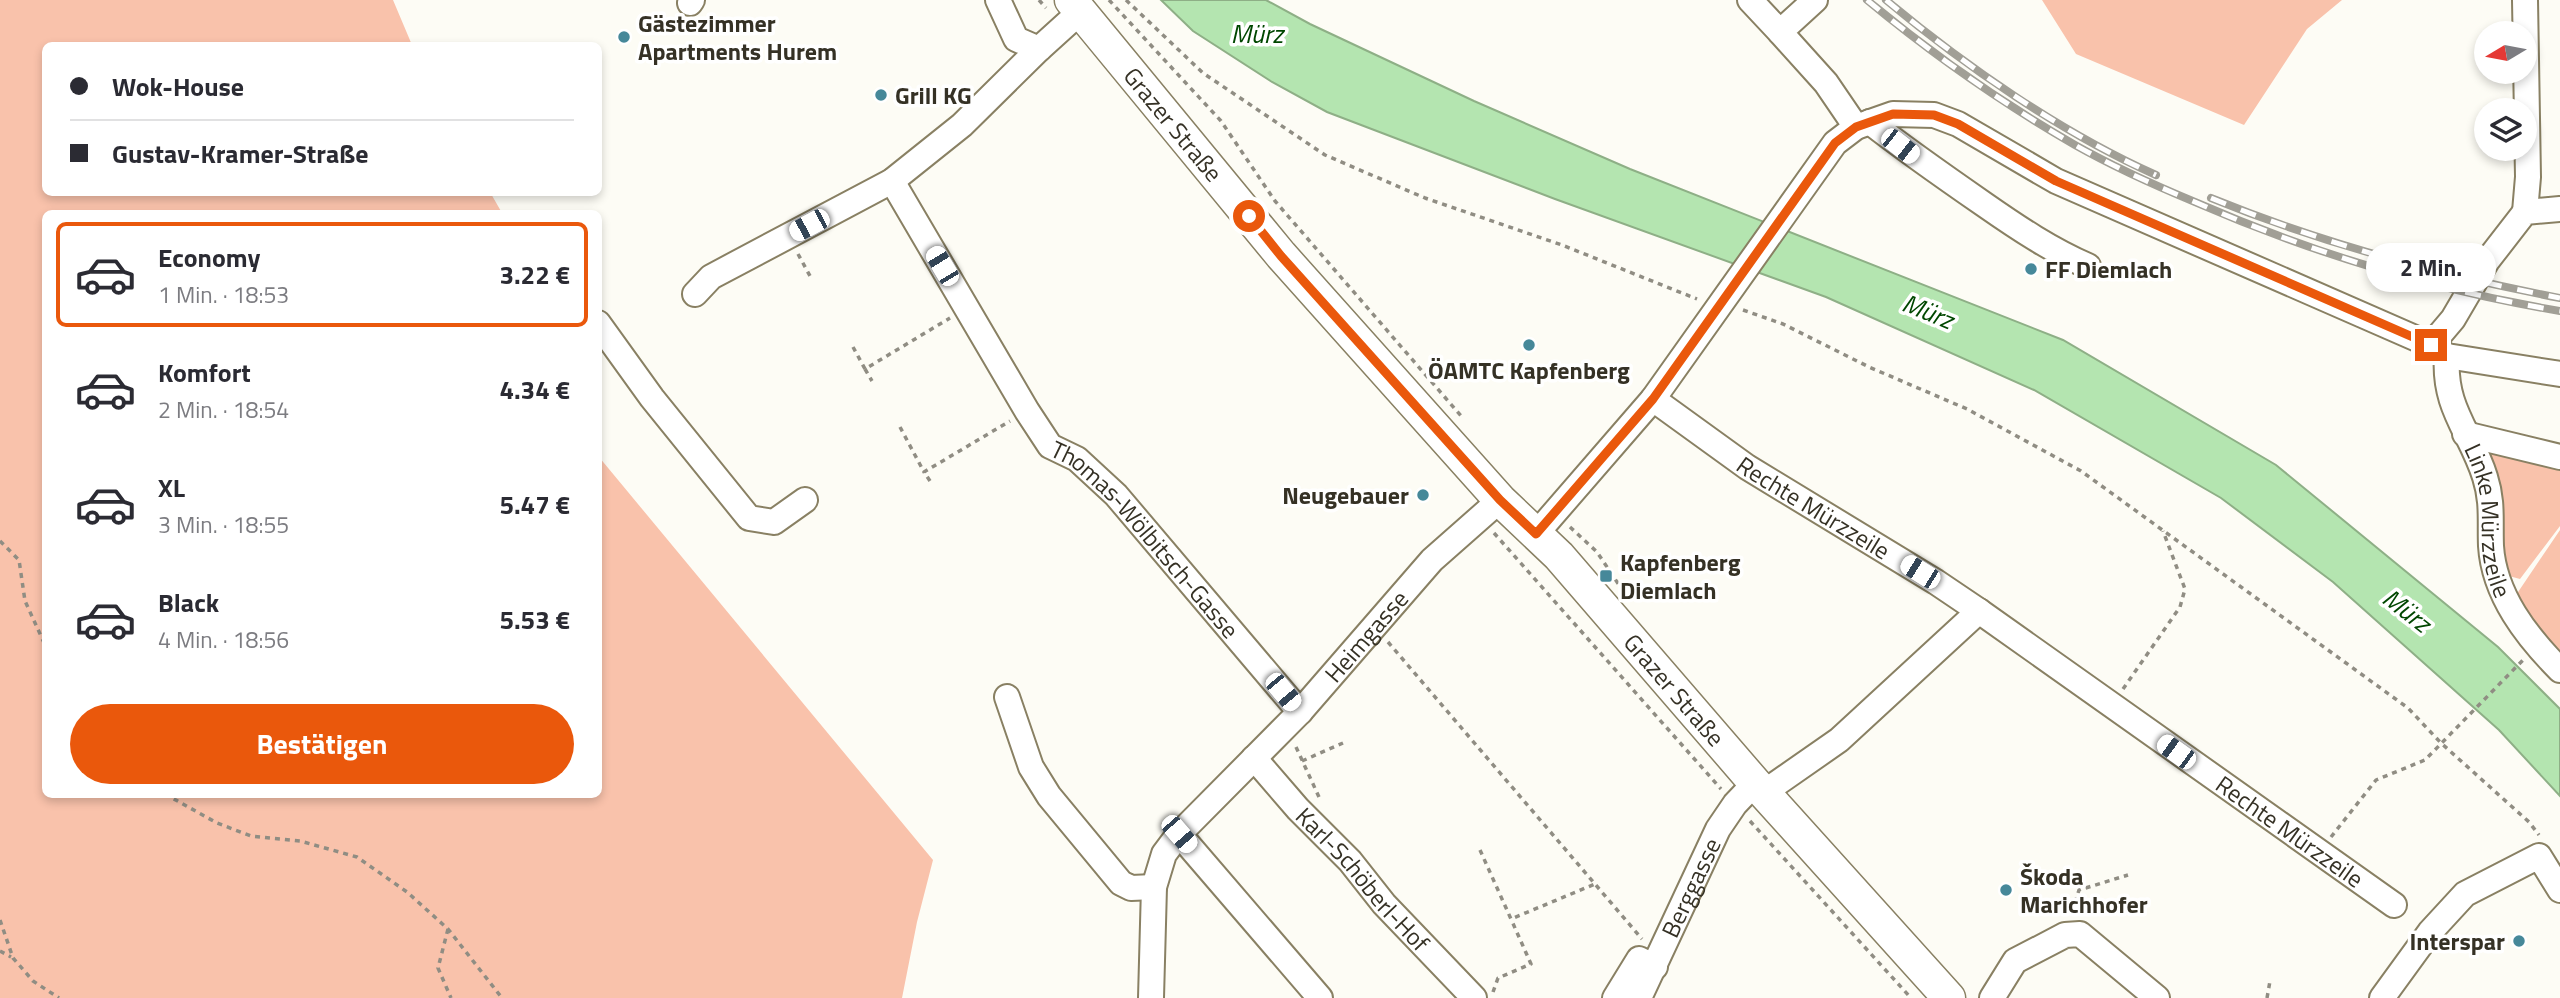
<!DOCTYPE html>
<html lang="de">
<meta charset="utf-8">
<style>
:root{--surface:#fff;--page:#f2f2f3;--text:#2b2b33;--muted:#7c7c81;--line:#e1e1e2;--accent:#ea580c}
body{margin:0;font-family:"Titillium Web",sans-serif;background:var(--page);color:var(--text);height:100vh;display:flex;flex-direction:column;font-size:26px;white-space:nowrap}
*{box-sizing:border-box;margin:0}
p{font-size:23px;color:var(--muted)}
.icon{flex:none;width:38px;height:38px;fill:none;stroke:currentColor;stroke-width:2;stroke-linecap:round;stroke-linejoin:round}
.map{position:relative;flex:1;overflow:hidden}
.drawer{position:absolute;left:42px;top:210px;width:560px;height:588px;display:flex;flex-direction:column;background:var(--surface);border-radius:10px;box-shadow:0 4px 10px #0003}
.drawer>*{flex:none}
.banner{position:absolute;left:42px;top:42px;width:560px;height:154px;border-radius:10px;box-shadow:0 4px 10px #0003;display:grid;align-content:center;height:154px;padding:0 28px;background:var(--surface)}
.needle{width:46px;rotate:260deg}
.controls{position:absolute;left:2474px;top:21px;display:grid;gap:14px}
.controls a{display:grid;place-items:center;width:63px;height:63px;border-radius:50%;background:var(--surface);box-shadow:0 4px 10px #0003;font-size:35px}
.end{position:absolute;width:32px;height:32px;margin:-16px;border:9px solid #ea580c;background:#fff;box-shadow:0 0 0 4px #fff}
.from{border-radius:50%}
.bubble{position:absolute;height:49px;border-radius:24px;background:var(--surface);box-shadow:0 4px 10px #0003;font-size:23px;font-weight:700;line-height:49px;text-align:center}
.car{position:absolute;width:21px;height:42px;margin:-21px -10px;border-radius:9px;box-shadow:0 0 5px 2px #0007;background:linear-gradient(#fff 24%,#345 0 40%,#fff 0 76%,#345 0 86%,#fff 0)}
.banner b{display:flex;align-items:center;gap:24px;height:66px;font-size:26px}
.banner b+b{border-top:2px solid var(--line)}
.banner i{width:18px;height:18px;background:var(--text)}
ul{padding:12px 0 0;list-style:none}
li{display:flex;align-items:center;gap:21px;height:105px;margin:0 14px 10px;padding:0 14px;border:4px solid transparent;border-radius:10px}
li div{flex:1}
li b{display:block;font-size:26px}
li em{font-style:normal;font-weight:700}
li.active{border-color:var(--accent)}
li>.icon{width:63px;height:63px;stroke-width:1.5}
.cta{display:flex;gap:14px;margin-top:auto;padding:14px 28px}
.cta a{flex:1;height:80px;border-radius:42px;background:var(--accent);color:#fff;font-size:28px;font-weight:700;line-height:80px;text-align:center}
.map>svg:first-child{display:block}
.green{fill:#f9c2ab}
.water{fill:#b4e5b0;stroke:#8eaf86;stroke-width:2}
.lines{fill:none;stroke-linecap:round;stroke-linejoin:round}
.minor-casing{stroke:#898063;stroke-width:28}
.major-casing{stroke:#898063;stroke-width:35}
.path{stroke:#908d83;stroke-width:3.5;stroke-dasharray:5 5;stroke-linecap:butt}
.minor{stroke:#fff;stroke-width:24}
.major{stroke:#fff;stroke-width:32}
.rail-casing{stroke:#a19f96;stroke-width:8}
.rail{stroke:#fff;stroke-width:5;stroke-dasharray:16;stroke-linecap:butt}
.route{stroke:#ea580c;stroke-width:9}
.poi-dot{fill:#468899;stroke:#fff;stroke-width:2.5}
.labels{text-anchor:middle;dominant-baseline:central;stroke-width:7;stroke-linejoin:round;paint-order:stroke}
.poi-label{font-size:24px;font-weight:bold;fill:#353125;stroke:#fff;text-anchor:start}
.street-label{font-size:24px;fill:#353125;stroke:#fff}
.water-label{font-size:26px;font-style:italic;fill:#004700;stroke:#fff}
</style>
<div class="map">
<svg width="2560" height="998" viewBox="0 0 2560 998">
<rect width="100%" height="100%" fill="#fdfcf5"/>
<path class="green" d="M0,0H393L412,45L46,46V192H490L502,213L46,214V794H598L599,457L933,860L917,922L902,998H0Z
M2042,0H2342L2307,29L2244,125L2076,54Z
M2483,449L2560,465V526L2520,579L2509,576L2504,570Z
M2560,530V655L2514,598Z"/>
<path class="water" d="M1161,0H1266L1310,24L1474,101L1630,169L2063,340L2276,465L2498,647L2560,709V796L2499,730L2333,582L2221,498L2034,390L1826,297L1555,199L1327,112L1272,82L1193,31Z"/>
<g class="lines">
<g class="minor-casing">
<g id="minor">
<path d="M998,0L1016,39L1039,49"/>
<path d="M1750,0L1780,32"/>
<path d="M1815,0L1780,32L1826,83L1856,127"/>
<path d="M2525,0L2528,177L2525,212"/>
<path d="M690,3L692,0"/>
<path d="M1870,122C1907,151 1946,178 1985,205C2018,228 2051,250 2088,266"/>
<path id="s1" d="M892,181L1027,411L1050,446L1077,459L1116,495L1300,712"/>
<path d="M695,294L711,277L892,181L962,125L1039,49L1081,11"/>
<path d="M598,323L652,398L749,518L774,522L805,500"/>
<path d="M2435,348L2447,356L2560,374"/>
<path id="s2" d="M2447,356C2443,408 2471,432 2485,477C2493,502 2490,520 2491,546C2494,595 2527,637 2560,670"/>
<path id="s3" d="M1653,399L1747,467L1936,582L1979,611L2394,905"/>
<path d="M2465,434L2560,457"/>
<path d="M1536,534L1653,399L1835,143L1856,127L1893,114L1934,115L1958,124L2056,181L2431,345L2453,319L2487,261L2525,212L2560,209"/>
<path d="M1007,697L1031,767L1049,796L1121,883L1131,888L1154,887"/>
<path id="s4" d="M1254,758L1298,809L1350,861L1384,904L1474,998"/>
<path d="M1763,793L1839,740L1979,611"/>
<path d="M1179,834L1320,998"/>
<path id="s5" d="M1151,998L1154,887L1164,854L1179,834L1300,712L1432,560L1500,500"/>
<path d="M1615,998L1639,959L1655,967"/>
<path id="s6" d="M1639,998L1718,829L1735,804L1755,783"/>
<path d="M1992,998L2015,961L2065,935L2080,934L2157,998"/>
<path d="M2382,998L2430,932L2465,894L2539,856L2560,890"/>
</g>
</g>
<g class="major-casing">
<g id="major">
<path id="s7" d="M1071,0L1281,255L1500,500L1559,556L1755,783L1949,998"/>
</g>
</g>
<path class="path" d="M1039,0L1046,8
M1109,0L1221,121L1275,201L1462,417
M1126,0L1203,73L1325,155L1425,198L1562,245L1697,299
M798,254L810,276
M1743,310L1783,324L1869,367L1967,409L2081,471L2408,708L2441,743L2529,822L2539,835
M853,347L865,369L950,318
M865,369L872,381
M900,427L924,472
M930,481L924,472L1010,421
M1570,527L1597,552L1619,585
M1494,533L1721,789
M0,541L19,560L25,601L46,647
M1388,642L1642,939
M2123,689L2180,607L2185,589L2163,531
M1296,747L1319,797
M1302,761L1343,743
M165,794L217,823L251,836L300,841L357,857L407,892L448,929L502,998
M1750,821L1911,998
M2331,837L2376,780L2425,760L2523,660
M1480,850L1511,919L1595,884
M2072,912L2079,890L2128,875
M0,920L13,958L33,981L59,998
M448,929L438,968L451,998
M0,951L11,957
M1493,992L1498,978L1531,964L1511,919
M2267,998L2270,981"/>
<use href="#minor" class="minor"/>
<use href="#major" class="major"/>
<g class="rail-casing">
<path id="rail" d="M1867,0C1932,54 2002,103 2075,145C2114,167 2154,185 2195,202C2312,253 2434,290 2560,311
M1886,0C1965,66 2062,133 2156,175
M2211,198C2324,244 2440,275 2560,298"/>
</g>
<use href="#rail" class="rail"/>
</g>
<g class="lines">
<path class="route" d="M1249,216L1281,256L1500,500L1536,534L1653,399L1835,143L1856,127L1893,114L1934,115L1958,124L2056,181L2431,345"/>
</g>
<g class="poi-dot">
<circle cx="624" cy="37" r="7"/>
<circle cx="881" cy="95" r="7"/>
<circle cx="2031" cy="269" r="7"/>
<circle cx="1529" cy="345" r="7"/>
<circle cx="1423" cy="495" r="7"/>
<rect x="1599" y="569" width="14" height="14" rx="3.5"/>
<circle cx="2006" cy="890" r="7"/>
<circle cx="2519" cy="941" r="7"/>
</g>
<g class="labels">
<g class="poi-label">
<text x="638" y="23">Gästezimmer<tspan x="638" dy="28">Apartments Hurem</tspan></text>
<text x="895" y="95">Grill KG</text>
<text x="2045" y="269">FF Diemlach</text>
<text x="1529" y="370" text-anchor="middle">ÖAMTC Kapfenberg</text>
<text x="1409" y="495" text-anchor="end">Neugebauer</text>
<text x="1620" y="562">Kapfenberg<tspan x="1620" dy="28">Diemlach</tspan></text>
<text x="2020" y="876">Škoda<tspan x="2020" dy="28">Marichhofer</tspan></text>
<text x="2505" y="941" text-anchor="end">Interspar</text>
</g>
<g class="street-label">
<text stroke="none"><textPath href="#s7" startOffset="161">Grazer Straße</textPath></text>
<text stroke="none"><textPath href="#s3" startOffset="194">Rechte Mürzzeile</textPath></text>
<text stroke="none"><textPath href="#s2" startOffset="172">Linke Mürzzeile</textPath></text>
<text stroke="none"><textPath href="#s1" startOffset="443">Thomas-Wölbitsch-Gasse</textPath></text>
<text stroke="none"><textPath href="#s5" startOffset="443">Heimgasse</textPath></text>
<text stroke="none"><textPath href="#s7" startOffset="917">Grazer Straße</textPath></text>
<text stroke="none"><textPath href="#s3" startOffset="770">Rechte Mürzzeile</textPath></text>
<text stroke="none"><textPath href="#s4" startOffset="163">Karl-Schöberl-Hof</textPath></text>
<text stroke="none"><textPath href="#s6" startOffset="122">Berggasse</textPath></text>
</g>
<g class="water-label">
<text x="1257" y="33">Mürz</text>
<text transform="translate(1928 311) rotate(22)">Mürz</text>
<text transform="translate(2407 610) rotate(38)">Mürz</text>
</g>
</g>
</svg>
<div class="controls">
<a><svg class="needle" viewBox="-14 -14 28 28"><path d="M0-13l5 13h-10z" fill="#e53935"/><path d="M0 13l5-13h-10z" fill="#7c7c81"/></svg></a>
<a><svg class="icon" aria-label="layers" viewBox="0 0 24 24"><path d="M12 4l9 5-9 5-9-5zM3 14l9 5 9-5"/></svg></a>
</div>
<i class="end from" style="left:1249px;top:216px"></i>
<i class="end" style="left:2431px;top:345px"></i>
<div class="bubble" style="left:2366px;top:243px;width:130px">2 Min.</div>
<i class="car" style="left:1900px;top:146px;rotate:128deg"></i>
<i class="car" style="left:809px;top:225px;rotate:242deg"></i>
<i class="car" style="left:942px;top:266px;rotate:329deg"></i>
<i class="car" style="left:1920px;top:572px;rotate:302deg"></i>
<i class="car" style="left:1283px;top:692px;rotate:140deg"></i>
<i class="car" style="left:2176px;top:752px;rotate:306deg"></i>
<i class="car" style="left:1179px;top:834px;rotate:139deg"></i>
<div class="banner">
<b><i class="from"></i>Wok-House</b>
<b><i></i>Gustav-Kramer-Straße</b>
</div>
<section class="drawer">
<ul>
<li class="active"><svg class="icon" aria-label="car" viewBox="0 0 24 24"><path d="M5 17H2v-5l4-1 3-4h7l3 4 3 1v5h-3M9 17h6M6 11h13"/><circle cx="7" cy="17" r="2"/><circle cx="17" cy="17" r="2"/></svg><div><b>Economy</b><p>1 Min. · 18:53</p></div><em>3.22 €</em></li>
<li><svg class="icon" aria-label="car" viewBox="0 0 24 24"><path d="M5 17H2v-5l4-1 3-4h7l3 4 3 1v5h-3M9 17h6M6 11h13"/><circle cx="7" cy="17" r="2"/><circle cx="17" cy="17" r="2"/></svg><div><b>Komfort</b><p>2 Min. · 18:54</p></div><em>4.34 €</em></li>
<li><svg class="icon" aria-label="car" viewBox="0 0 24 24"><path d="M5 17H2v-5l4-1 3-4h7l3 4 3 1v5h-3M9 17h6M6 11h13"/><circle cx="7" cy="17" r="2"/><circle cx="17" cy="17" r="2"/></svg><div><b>XL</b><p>3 Min. · 18:55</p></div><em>5.47 €</em></li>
<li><svg class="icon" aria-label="car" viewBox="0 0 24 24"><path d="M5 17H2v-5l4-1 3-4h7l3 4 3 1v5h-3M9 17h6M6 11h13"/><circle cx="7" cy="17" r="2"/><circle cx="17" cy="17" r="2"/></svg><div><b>Black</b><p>4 Min. · 18:56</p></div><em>5.53 €</em></li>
</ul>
<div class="cta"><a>Bestätigen</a></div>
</section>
</div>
